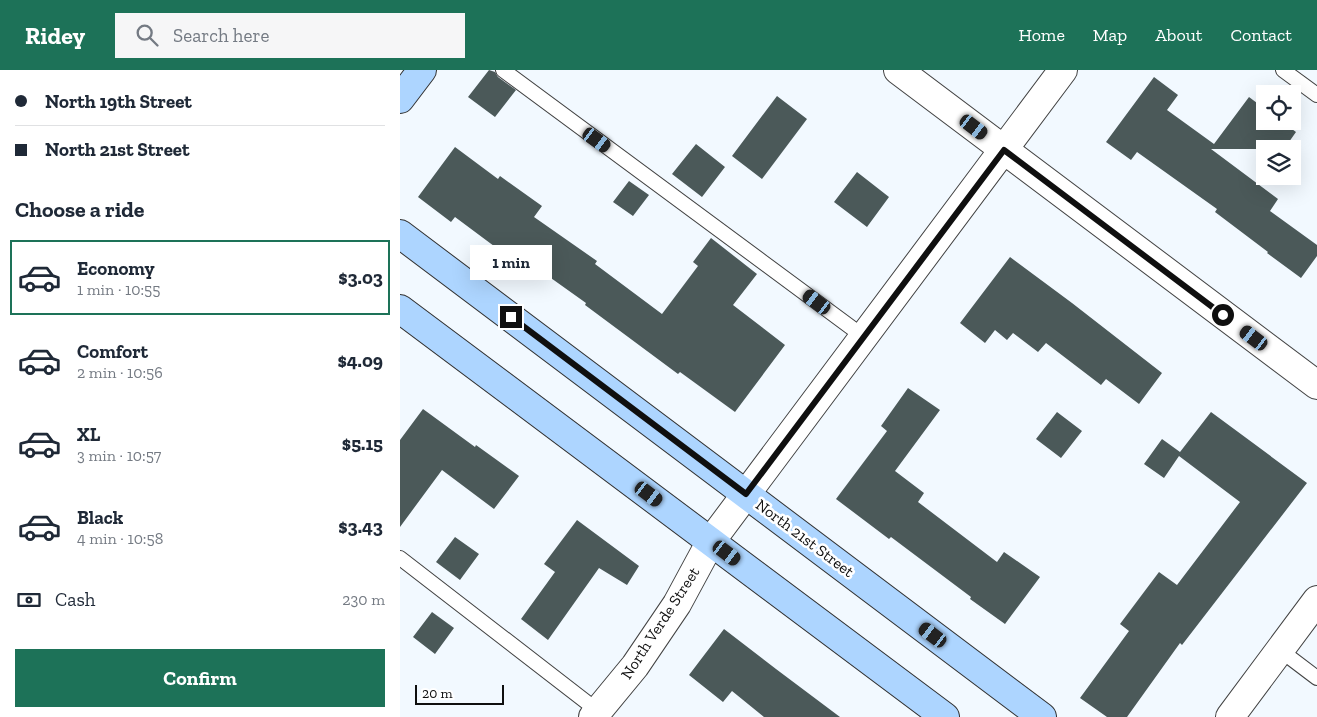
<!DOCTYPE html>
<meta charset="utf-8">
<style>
:root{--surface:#fff;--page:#f6f6f7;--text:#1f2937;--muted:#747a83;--line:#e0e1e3;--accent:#1d7258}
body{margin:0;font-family:"Zilla Slab",serif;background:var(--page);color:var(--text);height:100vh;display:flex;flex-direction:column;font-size:19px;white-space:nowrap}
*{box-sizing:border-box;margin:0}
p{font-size:16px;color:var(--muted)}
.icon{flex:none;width:28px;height:28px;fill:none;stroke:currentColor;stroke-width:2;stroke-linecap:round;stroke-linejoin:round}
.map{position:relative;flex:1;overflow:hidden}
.drawer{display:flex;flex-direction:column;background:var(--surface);width:400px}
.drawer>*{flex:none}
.hud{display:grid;align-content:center;height:110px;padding:0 15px;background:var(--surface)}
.controls{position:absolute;left:856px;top:15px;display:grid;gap:10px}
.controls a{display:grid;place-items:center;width:45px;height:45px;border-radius:0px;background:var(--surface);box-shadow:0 5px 20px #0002;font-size:25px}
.scale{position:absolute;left:15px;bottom:12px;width:89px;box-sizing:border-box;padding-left:5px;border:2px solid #0f0f0f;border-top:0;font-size:14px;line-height:18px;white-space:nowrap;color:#0f0f0f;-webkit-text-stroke:4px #fff;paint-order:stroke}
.end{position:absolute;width:22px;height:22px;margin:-11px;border:6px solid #0f0f0f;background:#fff;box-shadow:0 0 0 2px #fff}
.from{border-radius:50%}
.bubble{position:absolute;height:35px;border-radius:0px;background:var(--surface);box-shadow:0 5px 20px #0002;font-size:16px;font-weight:700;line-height:35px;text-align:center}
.car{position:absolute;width:15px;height:30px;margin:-15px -8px;border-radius:6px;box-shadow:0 0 4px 1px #0007;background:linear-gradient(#222 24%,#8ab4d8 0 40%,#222 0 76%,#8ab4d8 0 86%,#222 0)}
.hud b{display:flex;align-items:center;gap:18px;height:48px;font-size:19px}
.hud b+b{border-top:1px solid var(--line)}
.hud i{width:12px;height:12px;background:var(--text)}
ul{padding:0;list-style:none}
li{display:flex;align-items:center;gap:15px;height:75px;margin:0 10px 8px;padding:0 5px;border:2px solid transparent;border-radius:0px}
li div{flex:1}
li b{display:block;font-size:19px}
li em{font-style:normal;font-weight:700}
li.current{border-color:var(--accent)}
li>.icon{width:45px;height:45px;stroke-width:1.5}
h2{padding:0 15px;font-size:22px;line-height:60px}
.pay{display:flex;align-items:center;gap:12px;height:55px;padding:0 15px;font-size:19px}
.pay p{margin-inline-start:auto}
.cta{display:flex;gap:10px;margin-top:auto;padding:10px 15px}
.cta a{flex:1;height:58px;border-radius:0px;background:var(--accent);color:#fff;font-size:20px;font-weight:700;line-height:58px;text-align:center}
header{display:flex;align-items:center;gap:30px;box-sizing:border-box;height:70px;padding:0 25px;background:var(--accent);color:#fff}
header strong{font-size:24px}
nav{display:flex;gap:28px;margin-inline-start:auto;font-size:18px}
.search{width:350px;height:45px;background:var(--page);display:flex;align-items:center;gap:12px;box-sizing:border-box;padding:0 18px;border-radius:0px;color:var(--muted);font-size:19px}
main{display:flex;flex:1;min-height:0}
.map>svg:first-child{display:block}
.building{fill:#4b5959}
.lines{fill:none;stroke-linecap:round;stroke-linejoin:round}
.lane-casing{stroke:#424242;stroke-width:16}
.street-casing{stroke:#424242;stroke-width:30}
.secondary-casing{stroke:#313131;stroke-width:30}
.lane{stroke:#fff;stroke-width:14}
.street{stroke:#fff;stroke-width:28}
.secondary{stroke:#add5ff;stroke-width:28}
.route{stroke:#0f0f0f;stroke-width:6}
.labels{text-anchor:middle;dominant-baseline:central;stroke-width:5;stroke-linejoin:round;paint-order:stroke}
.street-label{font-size:16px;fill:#0f0f0f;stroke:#fff}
</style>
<header>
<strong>Ridey</strong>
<div class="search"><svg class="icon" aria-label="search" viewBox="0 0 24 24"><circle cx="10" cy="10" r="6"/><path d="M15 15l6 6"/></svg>Search here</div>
<nav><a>Home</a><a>Map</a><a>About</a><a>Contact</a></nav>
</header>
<main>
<section class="drawer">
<div class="hud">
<b><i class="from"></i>North 19th Street</b>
<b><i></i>North 21st Street</b>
</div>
<h2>Choose a ride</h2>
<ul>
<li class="current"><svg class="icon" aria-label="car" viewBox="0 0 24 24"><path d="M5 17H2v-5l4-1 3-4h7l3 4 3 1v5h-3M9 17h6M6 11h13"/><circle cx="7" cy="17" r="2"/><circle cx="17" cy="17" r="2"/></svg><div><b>Economy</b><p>1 min · 10:55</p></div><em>$3.03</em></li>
<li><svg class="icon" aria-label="car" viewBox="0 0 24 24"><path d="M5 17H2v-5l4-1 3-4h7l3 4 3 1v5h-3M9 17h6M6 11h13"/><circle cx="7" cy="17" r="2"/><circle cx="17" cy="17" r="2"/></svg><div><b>Comfort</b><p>2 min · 10:56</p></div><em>$4.09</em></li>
<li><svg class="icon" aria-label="car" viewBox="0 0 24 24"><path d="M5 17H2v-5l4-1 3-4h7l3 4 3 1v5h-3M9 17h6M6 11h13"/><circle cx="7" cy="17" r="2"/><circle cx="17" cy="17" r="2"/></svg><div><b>XL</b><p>3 min · 10:57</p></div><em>$5.15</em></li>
<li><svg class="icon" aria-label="car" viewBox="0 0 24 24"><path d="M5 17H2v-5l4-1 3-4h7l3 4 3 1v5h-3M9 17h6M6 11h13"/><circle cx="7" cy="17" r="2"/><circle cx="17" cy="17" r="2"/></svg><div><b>Black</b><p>4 min · 10:58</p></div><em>$3.43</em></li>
</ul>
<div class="pay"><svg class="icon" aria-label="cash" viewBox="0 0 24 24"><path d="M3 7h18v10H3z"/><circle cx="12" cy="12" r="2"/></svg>Cash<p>230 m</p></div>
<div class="cta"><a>Confirm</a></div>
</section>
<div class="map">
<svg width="917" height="647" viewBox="0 0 917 647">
<rect width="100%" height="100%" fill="#f2f9ff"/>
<path class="building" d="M89,0L95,2L98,7L116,20L95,47L68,27Z
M754,7L778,25L767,40L814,74L849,27L865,39V51H881L896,62L884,79H811L878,129L870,141L917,175V186L901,208L867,183L868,182L815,142L817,139L737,82L731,90L706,72Z
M377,26L407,49L362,109L332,86Z
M296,74L325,97L302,127L272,104Z
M55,77L98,109L100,106L142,136L134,147L197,191L195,194L262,244L298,196L293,192L311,168L357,204L333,235L385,275L335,342L280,302L278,304L185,235L186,233L106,176L102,182L55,147L51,152L18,127Z
M457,102L489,127L467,157L434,132Z
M229,111L249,125L233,146L213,132Z
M610,187L672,233L762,303L739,334L706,309L701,315L646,273L638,282L613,263L607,270L595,260L585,273L560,253Z
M508,318L540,340L495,401L524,423L518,432L597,492L604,482L640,507L605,554L570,529L571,527L491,467L489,469L436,429L487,361L481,356Z
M23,339L75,377L76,375L119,406L94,439L42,400L0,457V370Z
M657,342L682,361L661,388L636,369Z
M811,342L907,413L782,575L780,573L727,647H707L680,628L729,561L720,554L759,502L777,515L840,432L779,386L764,408L744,394L762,369L780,382Z
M177,450L239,496L227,515L199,498L148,570L121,549L155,502L144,494Z
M55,467L79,484L60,510L36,492Z
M32,542L54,558L35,584L13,567Z
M324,559L376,599L440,647H364L332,621L323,632L289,605Z"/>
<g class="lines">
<g class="lane-casing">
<path id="lane" d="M103,0L464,267
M883,0L917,25
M0,488L198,641
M880,580L917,608"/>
</g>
<g class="street-casing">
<path id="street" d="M498,0L917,315
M193,647L235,596L277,534L311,471L663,0
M830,647L917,530"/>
</g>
<g class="secondary-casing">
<path id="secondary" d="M0,29L22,0
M0,164L642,647
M0,239L545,647"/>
</g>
<use href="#lane" class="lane"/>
<use href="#street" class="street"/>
<use href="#secondary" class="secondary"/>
</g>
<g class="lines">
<path class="route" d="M111,247L346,424L604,80L823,245"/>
</g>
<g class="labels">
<g class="street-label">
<text transform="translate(405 468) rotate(37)">North 21st Street</text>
<text transform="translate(260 553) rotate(-57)">North Verde Street</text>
</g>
</g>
</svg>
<div class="controls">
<a><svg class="icon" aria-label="locate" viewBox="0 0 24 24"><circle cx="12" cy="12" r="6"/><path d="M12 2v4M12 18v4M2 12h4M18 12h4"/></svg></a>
<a><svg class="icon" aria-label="layers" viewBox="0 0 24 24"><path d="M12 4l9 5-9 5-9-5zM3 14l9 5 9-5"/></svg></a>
</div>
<div class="scale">20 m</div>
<i class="end from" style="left:823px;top:245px"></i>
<i class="end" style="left:111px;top:247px"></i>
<div class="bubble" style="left:70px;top:175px;width:82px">1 min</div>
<i class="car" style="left:574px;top:57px;rotate:127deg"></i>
<i class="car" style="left:197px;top:70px;rotate:126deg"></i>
<i class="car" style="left:417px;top:232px;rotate:307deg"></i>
<i class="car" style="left:854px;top:268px;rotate:307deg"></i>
<i class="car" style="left:249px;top:424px;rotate:127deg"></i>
<i class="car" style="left:327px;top:483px;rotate:127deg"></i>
<i class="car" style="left:533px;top:565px;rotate:307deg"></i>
</div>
</main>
